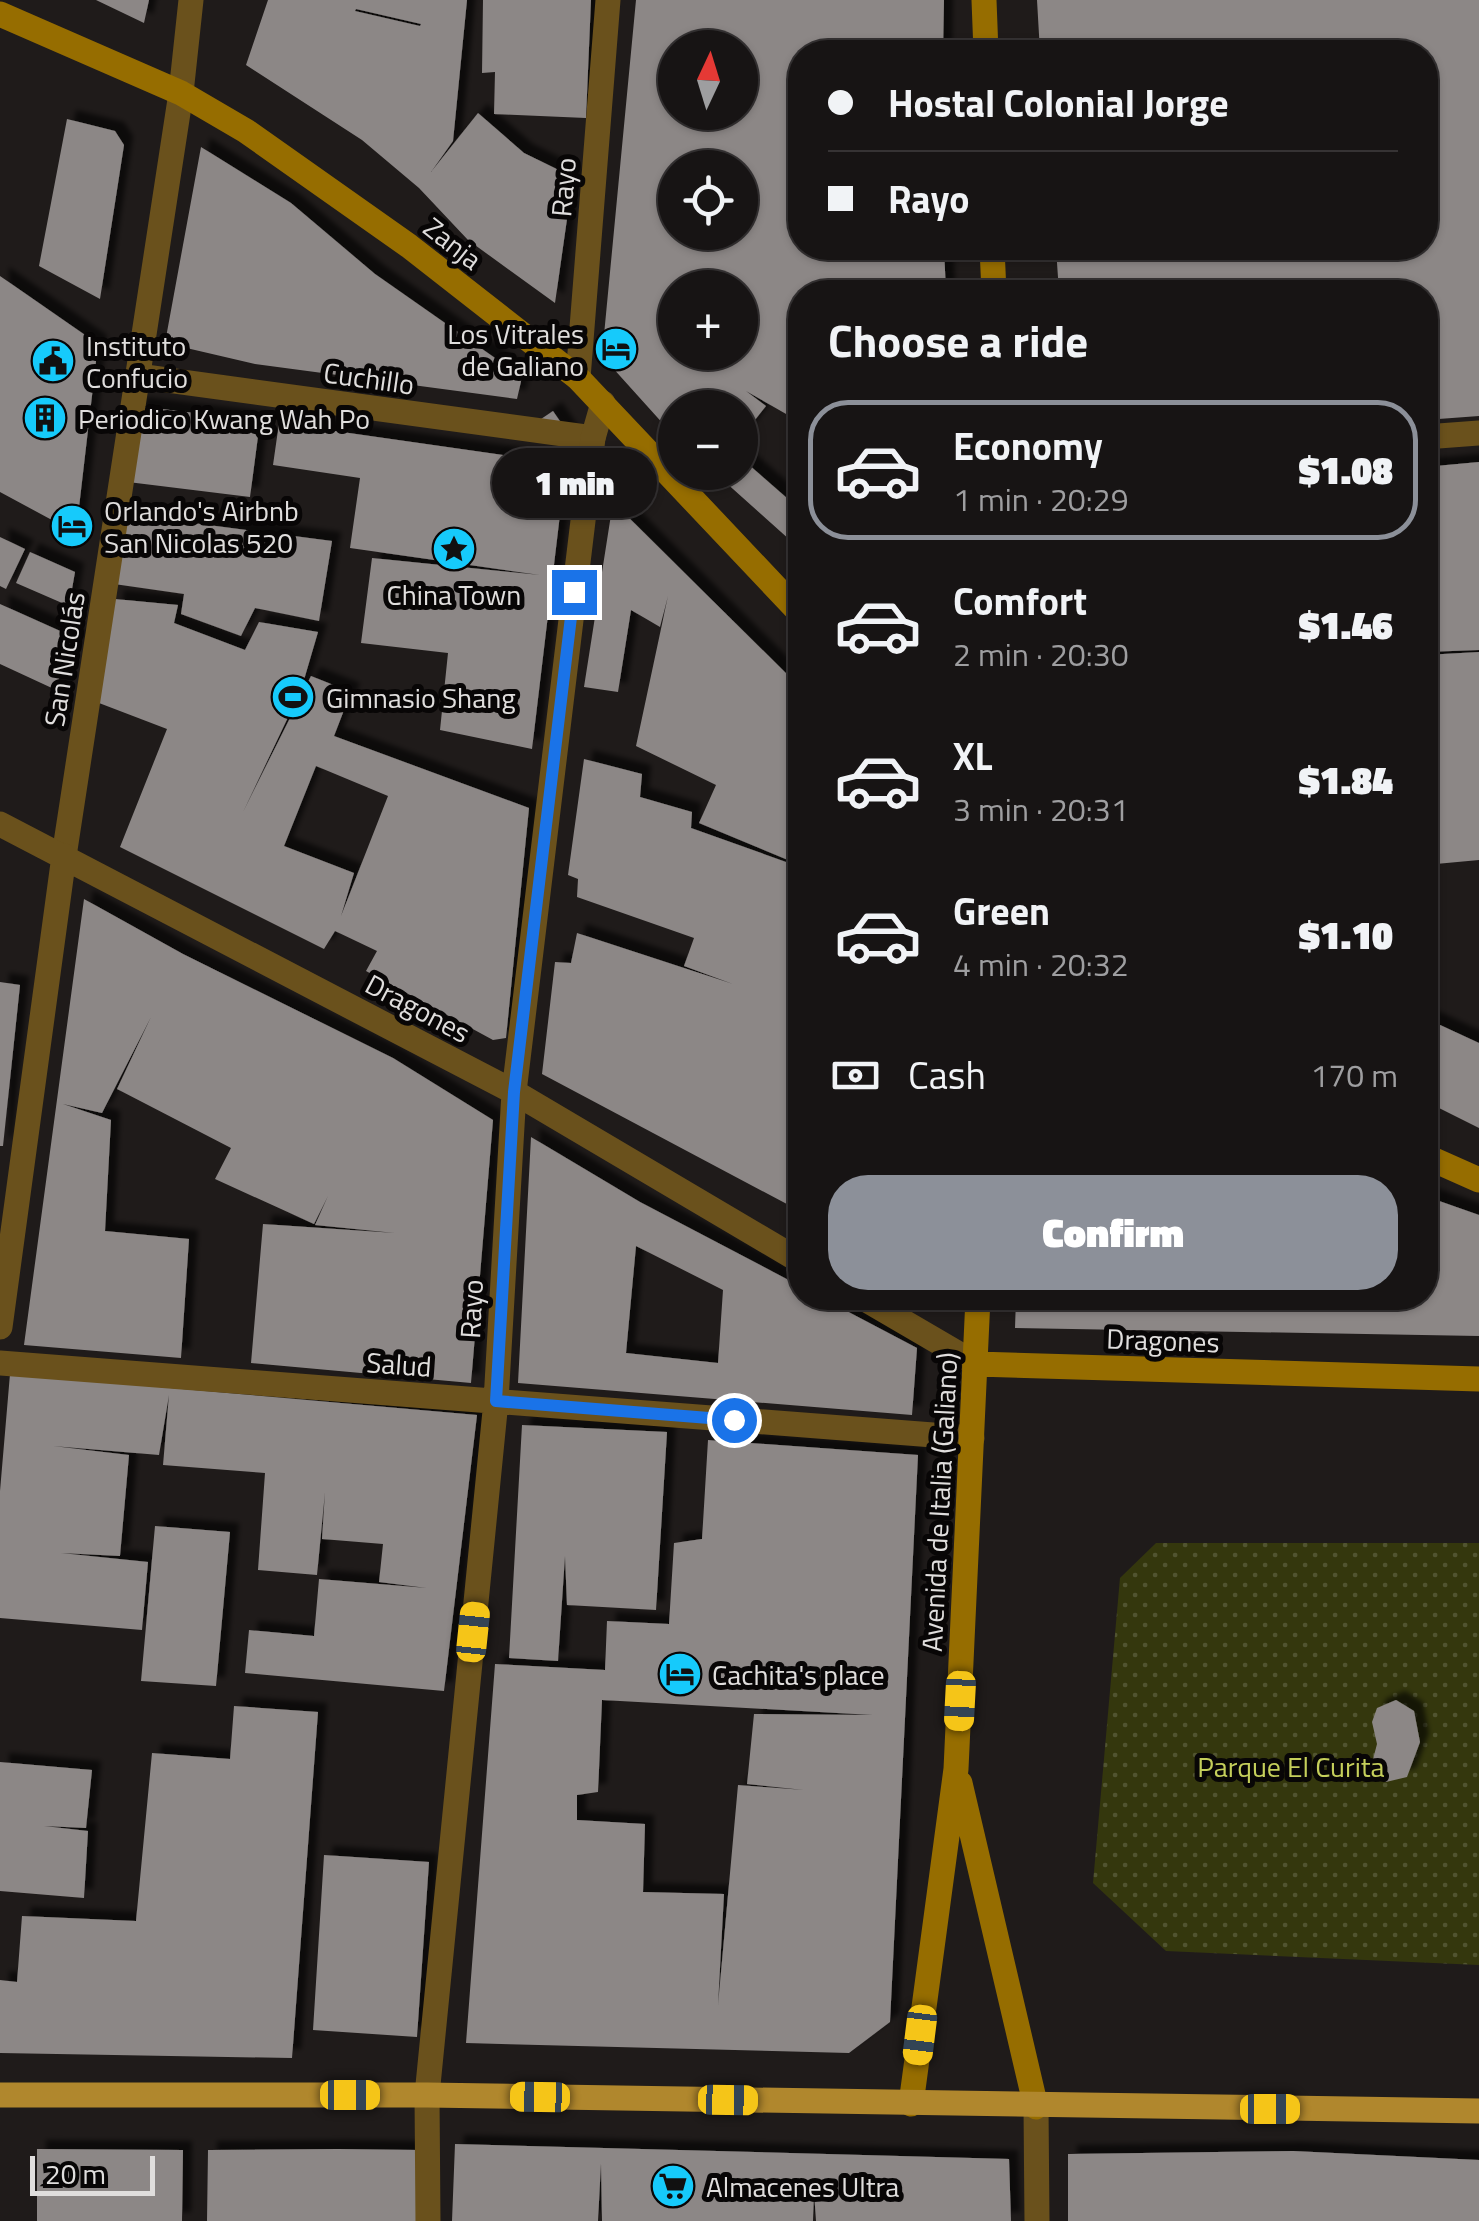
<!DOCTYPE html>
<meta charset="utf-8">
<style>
:root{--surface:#171414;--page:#242122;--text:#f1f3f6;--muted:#9e9ea0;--line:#363334;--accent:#8c9099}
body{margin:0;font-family:"Titillium Web",sans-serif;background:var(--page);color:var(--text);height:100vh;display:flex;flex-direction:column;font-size:38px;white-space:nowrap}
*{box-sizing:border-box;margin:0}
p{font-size:32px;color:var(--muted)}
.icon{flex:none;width:55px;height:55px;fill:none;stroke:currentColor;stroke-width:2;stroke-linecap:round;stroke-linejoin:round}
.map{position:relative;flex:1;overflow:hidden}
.side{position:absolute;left:788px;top:280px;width:650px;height:1030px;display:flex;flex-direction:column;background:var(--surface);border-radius:40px;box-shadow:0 2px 8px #0004,0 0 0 2px var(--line)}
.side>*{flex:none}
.guide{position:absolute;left:788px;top:40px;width:650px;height:220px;border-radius:40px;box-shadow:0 2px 8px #0004,0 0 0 2px var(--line);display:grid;align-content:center;height:220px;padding:0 40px;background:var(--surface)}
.needle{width:65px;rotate:4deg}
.controls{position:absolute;left:658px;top:30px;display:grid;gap:20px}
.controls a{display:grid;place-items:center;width:100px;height:100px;border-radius:50%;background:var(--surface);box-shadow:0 2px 8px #0004,0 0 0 2px var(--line);font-size:50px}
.scale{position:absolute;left:30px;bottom:25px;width:125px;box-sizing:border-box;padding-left:10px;border:5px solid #e0dedd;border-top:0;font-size:28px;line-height:35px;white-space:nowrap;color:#e0dedd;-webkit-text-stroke:8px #080606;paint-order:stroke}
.end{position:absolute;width:45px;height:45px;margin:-22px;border:12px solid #1a73e8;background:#fff;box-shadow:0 0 0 5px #fff}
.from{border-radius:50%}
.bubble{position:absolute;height:70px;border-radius:35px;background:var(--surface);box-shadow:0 2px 8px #0004,0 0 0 2px var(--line);font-size:32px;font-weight:800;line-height:70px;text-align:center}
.car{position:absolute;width:30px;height:60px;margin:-30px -15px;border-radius:12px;box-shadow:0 0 8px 2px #0007;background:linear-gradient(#f5c518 24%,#345 0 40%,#f5c518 0 76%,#345 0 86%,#f5c518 0)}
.guide b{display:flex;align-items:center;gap:35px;height:95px;font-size:38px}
.guide b+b{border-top:2px solid var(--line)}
.guide i{width:25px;height:25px;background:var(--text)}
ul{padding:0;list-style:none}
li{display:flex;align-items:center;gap:30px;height:140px;margin:0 20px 15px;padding:0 20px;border:5px solid transparent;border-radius:40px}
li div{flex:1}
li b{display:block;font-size:38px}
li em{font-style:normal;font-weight:800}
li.on{border-color:var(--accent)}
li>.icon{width:90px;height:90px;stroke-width:1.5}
h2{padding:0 40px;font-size:45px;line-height:120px}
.pay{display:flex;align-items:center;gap:25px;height:110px;padding:0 40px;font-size:38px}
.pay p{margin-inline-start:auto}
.primary-button{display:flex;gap:20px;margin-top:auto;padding:20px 40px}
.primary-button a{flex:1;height:115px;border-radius:40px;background:var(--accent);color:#fff;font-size:40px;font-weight:800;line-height:115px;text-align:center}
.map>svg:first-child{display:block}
.grass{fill:url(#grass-dots)}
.building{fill:#8c8786;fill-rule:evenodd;filter:url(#shadow)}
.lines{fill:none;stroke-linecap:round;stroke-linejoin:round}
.pedestrian{stroke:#6a511c;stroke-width:25}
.minor{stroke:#6a511c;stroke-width:25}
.secondary{stroke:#966d00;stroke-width:25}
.primary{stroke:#b0872d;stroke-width:25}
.route{stroke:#1a73e8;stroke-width:12}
.labels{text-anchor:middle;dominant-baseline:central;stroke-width:10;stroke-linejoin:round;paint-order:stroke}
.street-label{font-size:28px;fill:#e0dedd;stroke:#080606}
.poi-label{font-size:28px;fill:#e0dedd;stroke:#080606;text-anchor:start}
.park-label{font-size:28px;fill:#c5cf5b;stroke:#080606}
</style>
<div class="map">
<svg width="1479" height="2221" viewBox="0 0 1479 2221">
<defs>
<pattern id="grass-dots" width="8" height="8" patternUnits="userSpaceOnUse" patternTransform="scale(2.5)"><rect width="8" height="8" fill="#34370d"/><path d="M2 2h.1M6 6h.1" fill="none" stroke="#515430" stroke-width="1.8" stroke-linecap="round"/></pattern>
<filter id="shadow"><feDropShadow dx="9" dy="-9" stdDeviation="2.5" flood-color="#0009"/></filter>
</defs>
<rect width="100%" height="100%" fill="#1f1b1a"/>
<path class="grass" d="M1156,1543H1479V1965L1166,1951L1093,1883L1120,1578Z"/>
<path class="building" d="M96,0H149L144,23Z
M268,0H467L453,141L431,172L478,113L524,153L573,177L555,303L468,240L419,188L362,140L246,65ZM356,9L421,24L420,26L355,11Z
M483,0H591L586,118L494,114L495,72L482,73Z
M636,0H944L943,52H800V248H944L946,292H800V422L746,391L766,406L740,439V408H675V437L602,356ZM675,48H740V112H675ZM675,168H740V232H675ZM675,288H740V352H675Z
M1037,0H1479V416L1425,420V292H1059L1056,248H1425V52H1040Z
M67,119L115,131L124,145L100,299L39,266Z
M201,147L291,203L375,274L522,377L517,399L255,364L165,343Z
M0,276L98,344L76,533L0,492Z
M137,406L260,421L250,497L128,482Z
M553,411L577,446L566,455L541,419Z
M279,423L566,464L532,749L440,730L448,653L361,643L372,558L540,575L350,548L360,478L273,465Z
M740,457L788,499L800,488V549L714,472H740Z
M1479,462V650L1425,652V467Z
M613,502L800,687V865L699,823L716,785L636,746L668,596L660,627L631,610L618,692L584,687Z
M124,514L332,541L319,621L255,608L241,636L181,614L184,594L114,584Z
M0,537L25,549L6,589L0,586Z
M30,552L75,572L69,606L16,583Z
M115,599L178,605L174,623L245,650L259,622L318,632L301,690L243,812L311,676L351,692L334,736L529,808L506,1038L493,1040L366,971L377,951L335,931L324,949L120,847L167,729L99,703ZM316,766L388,796L341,916L354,873L284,846Z
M0,604L78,639L54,689L0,664Z
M1479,652V860L1425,865V655Z
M584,759L642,774L640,797L692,812L691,828L800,867V1211L542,1074L555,962L571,963L577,933L733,984L684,966L694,938L577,897L578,879L568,875Z
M84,899L183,954L393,1058L493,1120L471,1383L251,1363L263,1224L395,1233L315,1225L328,1196L314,1224L215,1179L231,1148L117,1089L151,1017L102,1113L63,1104L111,1120L105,1231L189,1239L181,1358L24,1345Z
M0,982L20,985L3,1146H0Z
M1425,1018L1479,1043V1128L1425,1101Z
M531,1137L640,1202L800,1286V1298H822L917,1348L912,1415L518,1383ZM636,1246L723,1290L718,1363L626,1353Z
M1425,1196L1479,1215V1336L1015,1328L1016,1298H1425Z
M10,1374L477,1415L444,1691L245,1673L249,1630L314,1636L319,1579L427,1588L379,1582L383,1544L322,1539L325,1492L317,1575L258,1570L265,1473L163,1465L169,1395L159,1455L53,1446L129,1455L120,1556L61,1553L148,1562L142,1630L0,1618V1491Z
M522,1425L667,1432L656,1610L567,1605L565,1556L558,1661L509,1658Z
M708,1440L918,1455L890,2022L849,2053L466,2043L495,1664L605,1670L607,1621L669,1624L674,1543L702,1539ZM602,1700L873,1715L754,1714L747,1784L804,1790L738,1785L718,2005L724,1894L643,1892L645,1824L577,1820V1795L598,1792Z
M155,1526L230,1532L216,1686L141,1681Z
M1396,1700L1414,1711L1420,1742L1407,1777L1386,1782L1371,1767L1377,1744L1372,1722L1377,1708Z
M234,1706L318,1712L292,2058L0,2053V1980L17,1982L22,1916L136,1921L152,1753L230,1759Z
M0,1762L92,1770L86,1828L44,1826L88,1831L84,1898L0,1891Z
M324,1855L429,1862L417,2037L313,2030Z
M455,2144L1009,2159L1011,2221H816L814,2191L813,2221H602L601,2163L598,2221H452Z
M37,2149L183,2150L182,2221H37Z
M338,2149L417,2150L416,2221H207L208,2150Z
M1293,2151L1479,2160V2221H1068V2154Z"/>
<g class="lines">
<path class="pedestrian" d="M138,376L593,438
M64,856L181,93"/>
<path class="minor" d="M181,93L191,0
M578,378L608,0
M1425,437L1479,433
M0,824L514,1092L800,1261
M863,1298L976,1364
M0,1327L64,856
M0,1363L972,1438
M1036,2107L1037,2221
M428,2221L427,2095L496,1401L514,1092L593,438L603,403"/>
<path class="secondary" d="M984,0L986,52
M0,14L181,93L246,131L409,246L578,378L800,613
M992,248L994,292
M1425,1156L1479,1180
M976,1364L1479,1379
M960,1783L1036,2107
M911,2104L956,1769L978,1298"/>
<path class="primary" d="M0,2095H427L1479,2111"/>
</g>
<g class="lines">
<path class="route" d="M574,592L514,1092L496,1401L734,1420"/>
</g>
<defs>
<g id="hotel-disc" transform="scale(2.25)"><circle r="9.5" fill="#16cafb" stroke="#080606"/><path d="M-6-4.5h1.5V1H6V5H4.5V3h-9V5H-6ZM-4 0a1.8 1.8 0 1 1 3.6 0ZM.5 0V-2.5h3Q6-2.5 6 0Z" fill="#111"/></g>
<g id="civic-disc" transform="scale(2.25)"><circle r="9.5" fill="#16cafb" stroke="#080606"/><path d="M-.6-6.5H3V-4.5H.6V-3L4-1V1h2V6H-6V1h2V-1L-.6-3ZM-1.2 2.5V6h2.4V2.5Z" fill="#111"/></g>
<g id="building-disc" transform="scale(2.25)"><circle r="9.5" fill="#16cafb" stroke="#080606"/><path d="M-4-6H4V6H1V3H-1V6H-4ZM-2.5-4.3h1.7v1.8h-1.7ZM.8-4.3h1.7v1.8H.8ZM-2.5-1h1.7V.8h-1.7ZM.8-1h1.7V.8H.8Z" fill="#111"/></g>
<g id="sight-disc" transform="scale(2.25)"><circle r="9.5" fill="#16cafb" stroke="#080606"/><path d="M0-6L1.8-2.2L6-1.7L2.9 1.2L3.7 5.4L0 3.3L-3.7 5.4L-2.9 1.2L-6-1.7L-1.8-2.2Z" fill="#111"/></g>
<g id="stadium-disc" transform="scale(2.25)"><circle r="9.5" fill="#16cafb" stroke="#080606"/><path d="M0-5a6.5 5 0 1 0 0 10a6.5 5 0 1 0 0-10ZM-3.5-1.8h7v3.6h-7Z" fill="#111"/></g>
<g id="supermarket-disc" transform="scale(2.25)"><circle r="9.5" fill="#16cafb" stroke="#080606"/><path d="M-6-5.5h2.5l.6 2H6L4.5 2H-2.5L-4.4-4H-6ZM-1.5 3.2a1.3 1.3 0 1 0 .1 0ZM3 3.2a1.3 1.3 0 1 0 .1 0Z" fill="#111"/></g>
</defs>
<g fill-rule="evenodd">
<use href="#hotel-disc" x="616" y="349"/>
<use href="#civic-disc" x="53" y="361"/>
<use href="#building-disc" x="45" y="418"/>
<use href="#hotel-disc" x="72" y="526"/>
<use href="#sight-disc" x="454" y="549"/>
<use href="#stadium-disc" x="293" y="697"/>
<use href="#hotel-disc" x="680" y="1674"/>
<use href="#supermarket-disc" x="673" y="2186"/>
</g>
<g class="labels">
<g class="street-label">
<text transform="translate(563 187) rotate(-85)">Rayo</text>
<text transform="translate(453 243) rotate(38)">Zanja</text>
<text transform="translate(369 378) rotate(8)">Cuchillo</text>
<text transform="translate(64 659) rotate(-81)">San Nicolás</text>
<text transform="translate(418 1008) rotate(28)">Dragones</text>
<text transform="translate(471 1309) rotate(-87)">Rayo</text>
<text transform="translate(1163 1340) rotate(2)">Dragones</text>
<text transform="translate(399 1364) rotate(4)">Salud</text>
<text transform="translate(939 1502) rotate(-87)">Avenida de Italia (Galiano)</text>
</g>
<g class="poi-label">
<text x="584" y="333" text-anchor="end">Los Vitrales<tspan x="584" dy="32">de Galiano</tspan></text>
<text x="86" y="345">Instituto<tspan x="86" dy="32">Confucio</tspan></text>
<text x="78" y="418">Periodico Kwang Wah Po</text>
<text x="104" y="510">Orlando's Airbnb<tspan x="104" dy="32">San Nicolas 520</tspan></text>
<text x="454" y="594" text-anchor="middle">China Town</text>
<text x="326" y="697">Gimnasio Shang</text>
<text x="712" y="1674">Cachita's place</text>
<text x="706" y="2186">Almacenes Ultra</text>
</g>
<g class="park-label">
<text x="1291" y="1766">Parque El Curita</text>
</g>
</g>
</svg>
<div class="controls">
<a><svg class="needle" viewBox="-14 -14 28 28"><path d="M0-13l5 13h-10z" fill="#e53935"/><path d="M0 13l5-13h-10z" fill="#9e9ea0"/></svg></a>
<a><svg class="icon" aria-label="locate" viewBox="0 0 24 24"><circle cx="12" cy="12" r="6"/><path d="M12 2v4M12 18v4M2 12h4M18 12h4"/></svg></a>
<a>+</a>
<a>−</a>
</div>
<div class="scale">20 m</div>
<i class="end from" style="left:734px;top:1420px"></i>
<i class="end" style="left:574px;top:592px"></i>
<div class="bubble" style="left:492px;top:448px;width:165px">1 min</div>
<i class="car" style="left:473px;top:1632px;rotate:6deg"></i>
<i class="car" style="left:960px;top:1701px;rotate:183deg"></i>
<i class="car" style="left:920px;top:2035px;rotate:187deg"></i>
<i class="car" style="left:350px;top:2095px;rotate:90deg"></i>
<i class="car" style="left:540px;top:2097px;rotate:271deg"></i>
<i class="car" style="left:728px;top:2100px;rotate:91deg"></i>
<i class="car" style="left:1270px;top:2109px;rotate:90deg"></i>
<div class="guide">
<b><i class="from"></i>Hostal Colonial Jorge</b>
<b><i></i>Rayo</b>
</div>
<section class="side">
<h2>Choose a ride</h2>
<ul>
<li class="on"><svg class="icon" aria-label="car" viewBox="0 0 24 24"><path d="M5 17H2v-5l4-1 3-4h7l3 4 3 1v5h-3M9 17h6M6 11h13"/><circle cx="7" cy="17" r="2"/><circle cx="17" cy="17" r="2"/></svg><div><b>Economy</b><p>1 min · 20:29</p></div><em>$1.08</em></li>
<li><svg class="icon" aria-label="car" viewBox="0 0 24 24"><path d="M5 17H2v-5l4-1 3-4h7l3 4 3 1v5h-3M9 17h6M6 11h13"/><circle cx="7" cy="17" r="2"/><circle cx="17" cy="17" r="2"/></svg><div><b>Comfort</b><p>2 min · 20:30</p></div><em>$1.46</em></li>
<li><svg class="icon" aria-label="car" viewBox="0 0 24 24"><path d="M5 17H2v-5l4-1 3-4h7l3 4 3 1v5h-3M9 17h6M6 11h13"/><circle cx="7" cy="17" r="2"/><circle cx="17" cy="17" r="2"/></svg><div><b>XL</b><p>3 min · 20:31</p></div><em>$1.84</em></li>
<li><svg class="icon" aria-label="car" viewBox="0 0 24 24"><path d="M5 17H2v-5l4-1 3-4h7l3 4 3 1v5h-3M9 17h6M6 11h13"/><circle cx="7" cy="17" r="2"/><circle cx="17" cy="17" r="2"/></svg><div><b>Green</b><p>4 min · 20:32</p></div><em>$1.10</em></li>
</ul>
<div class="pay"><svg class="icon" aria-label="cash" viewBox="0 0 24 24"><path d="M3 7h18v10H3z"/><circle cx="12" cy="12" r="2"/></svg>Cash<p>170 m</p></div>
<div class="primary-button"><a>Confirm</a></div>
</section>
</div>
